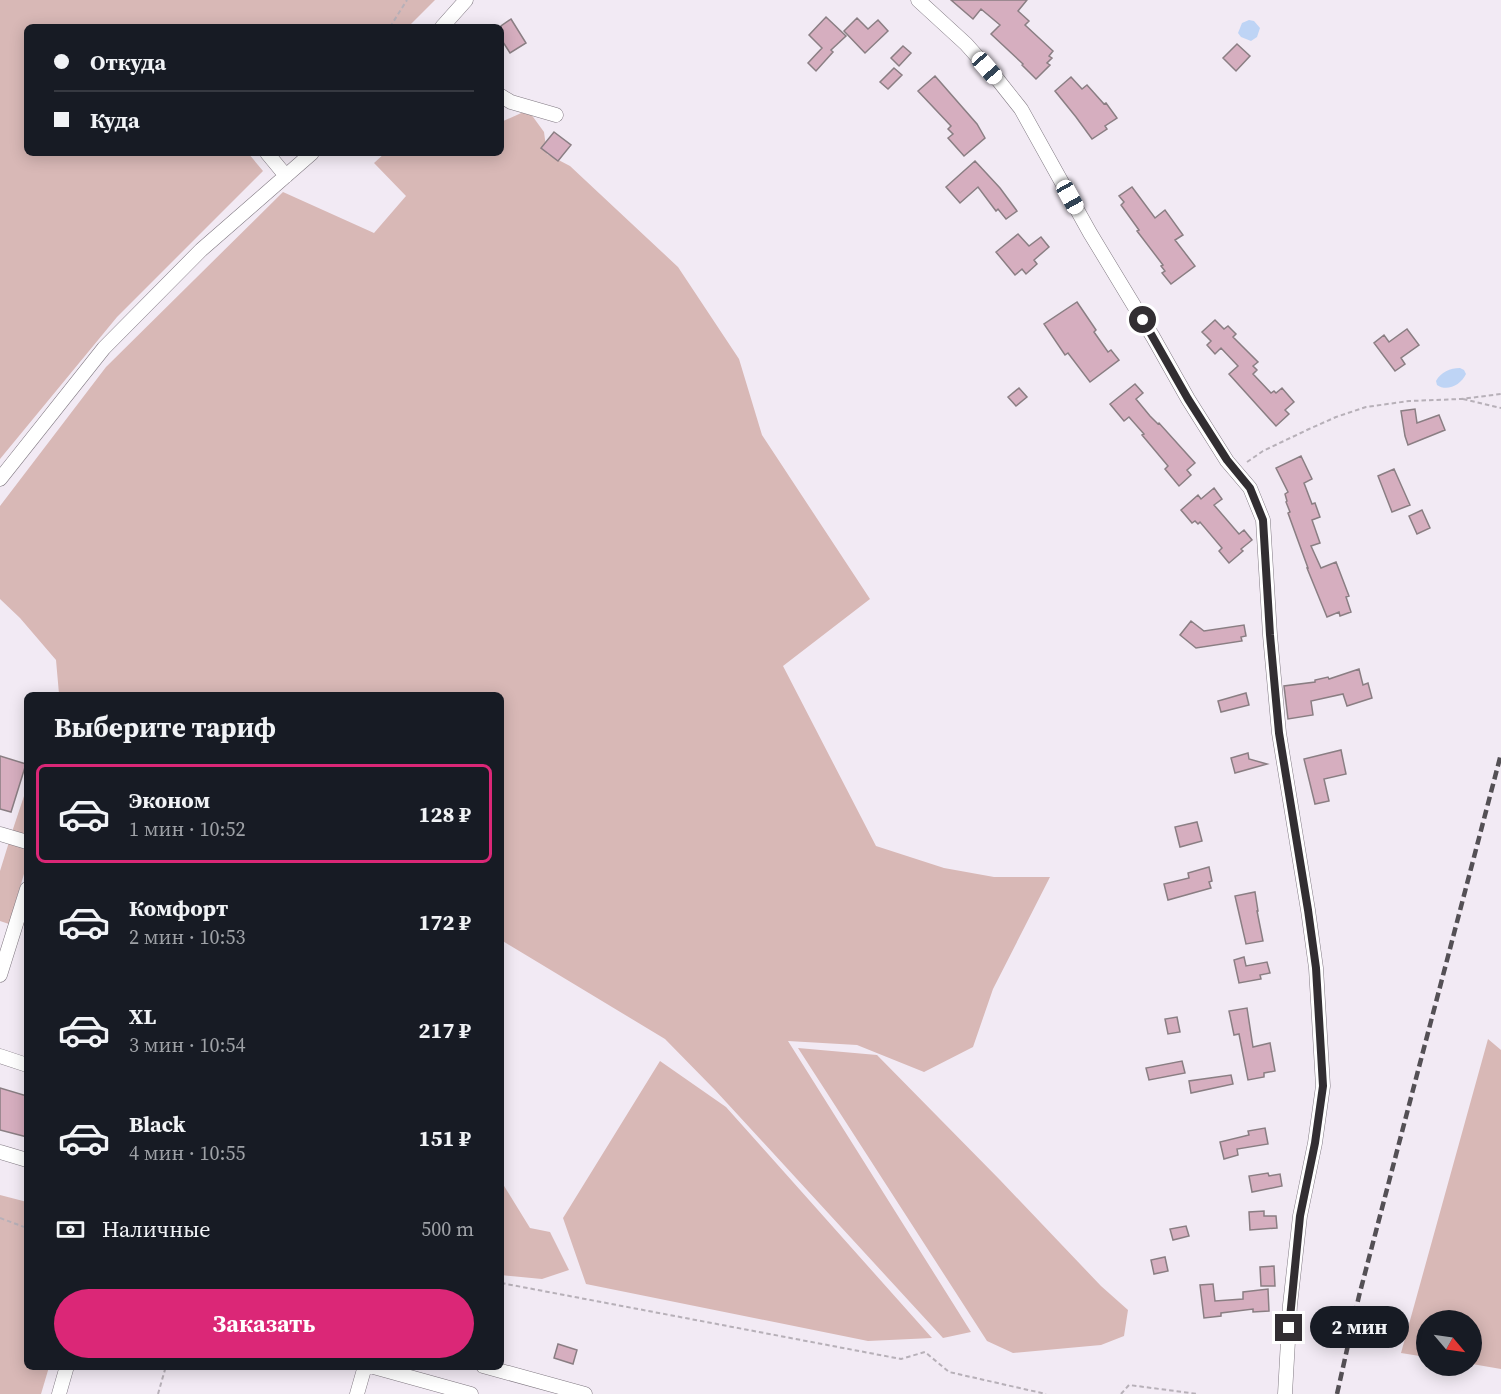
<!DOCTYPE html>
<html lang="ru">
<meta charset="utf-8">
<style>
:root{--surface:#171b24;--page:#20242c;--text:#f1f3f6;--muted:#9ea1a6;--line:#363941;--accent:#db2777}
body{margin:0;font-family:"Source Serif 4",serif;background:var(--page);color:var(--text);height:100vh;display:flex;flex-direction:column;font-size:22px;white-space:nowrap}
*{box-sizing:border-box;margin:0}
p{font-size:20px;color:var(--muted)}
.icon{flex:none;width:33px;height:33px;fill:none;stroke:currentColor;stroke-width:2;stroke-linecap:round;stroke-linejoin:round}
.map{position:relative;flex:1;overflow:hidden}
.details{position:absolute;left:24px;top:692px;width:480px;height:678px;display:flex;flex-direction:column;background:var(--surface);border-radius:9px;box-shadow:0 3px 15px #0003}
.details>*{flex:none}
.top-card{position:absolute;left:24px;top:24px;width:480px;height:132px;border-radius:9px;box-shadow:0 3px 15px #0003;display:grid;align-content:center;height:132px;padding:0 30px;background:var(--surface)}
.needle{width:39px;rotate:119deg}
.tools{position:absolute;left:1416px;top:1310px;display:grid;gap:12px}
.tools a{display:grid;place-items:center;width:66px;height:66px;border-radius:50%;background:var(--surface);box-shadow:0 3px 15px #0003;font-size:30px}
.end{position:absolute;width:27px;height:27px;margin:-14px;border:8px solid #322e32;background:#fff;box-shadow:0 0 0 3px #fff}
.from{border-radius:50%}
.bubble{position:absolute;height:42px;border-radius:21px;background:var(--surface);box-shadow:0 3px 15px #0003;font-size:20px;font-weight:700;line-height:42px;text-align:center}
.car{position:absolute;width:18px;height:36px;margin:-18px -9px;border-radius:8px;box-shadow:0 0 4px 2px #0007;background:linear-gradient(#fff 24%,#345 0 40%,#fff 0 76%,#345 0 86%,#fff 0)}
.top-card b{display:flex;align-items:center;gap:21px;height:57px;font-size:22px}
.top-card b+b{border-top:2px solid var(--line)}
.top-card i{width:15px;height:15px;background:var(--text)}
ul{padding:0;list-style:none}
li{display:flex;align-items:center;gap:18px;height:99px;margin:0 12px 9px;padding:0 18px;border:3px solid transparent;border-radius:9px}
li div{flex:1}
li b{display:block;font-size:22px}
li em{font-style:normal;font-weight:700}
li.current{border-color:var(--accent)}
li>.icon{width:54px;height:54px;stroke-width:1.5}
h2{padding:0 30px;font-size:27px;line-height:72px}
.pay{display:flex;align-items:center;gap:15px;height:66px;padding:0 30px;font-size:22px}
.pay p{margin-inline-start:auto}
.action{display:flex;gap:12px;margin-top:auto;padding:12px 30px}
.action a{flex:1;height:69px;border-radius:36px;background:var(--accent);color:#fff;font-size:24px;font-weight:700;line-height:69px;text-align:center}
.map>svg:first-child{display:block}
.green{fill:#d8b8b6}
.water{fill:#bed4f5}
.building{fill:#d6aebf;stroke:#8a7e83;stroke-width:1.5}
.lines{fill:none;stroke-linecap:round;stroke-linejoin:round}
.minor-casing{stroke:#807982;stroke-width:15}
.path{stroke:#b7b0b8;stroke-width:2;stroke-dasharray:4.5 3;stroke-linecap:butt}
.minor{stroke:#fff;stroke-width:14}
.rail{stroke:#545055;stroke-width:4.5;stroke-dasharray:9 4.5;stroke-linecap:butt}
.route{stroke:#322e32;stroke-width:8}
</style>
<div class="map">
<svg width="1501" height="1394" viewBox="0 0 1501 1394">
<rect width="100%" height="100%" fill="#f2eaf4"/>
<path class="green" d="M0,0H435L408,27H27V153H248L263,171L117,317L0,459Z
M528,110L544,132L547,154L570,166L678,267L739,359L762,435L870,599L783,666L876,846L944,868L994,877H1050L993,989L973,1047L924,1072L857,1045L788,1041L971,1332L943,1338L715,1090L665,1039L501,940V694H59L56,660L20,618L0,599V506L106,367L283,192L374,233L406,196L374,163L385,153H501V122Z
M27,787V837L12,832Z
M9,842L27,847V864L9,924L0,921V871Z
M1488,1039L1501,1050V1369L1472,1364V1320H1426V1357L1401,1353Z
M798,1048L877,1055L1000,1180L1101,1286L1128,1310L1124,1336L1101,1345L1013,1353L987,1341Z
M660,1061L726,1107L932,1338L868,1341L586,1284L563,1218Z
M501,1181L530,1228L550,1232L569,1270L542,1279L501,1275Z
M0,1195L27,1202V1366L49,1367L41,1394H0Z"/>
<path class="water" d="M1249,20L1254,21L1260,28L1257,37L1251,41L1241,37L1238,33L1242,23Z
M1460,368L1464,370L1466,374C1461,385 1447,392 1437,385L1436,381C1441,372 1450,368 1460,368Z"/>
<path class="building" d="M951,0H1027L1018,11L1029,21L1025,25L1053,51L1049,56L1052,58L1047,63L1050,65L1036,79L1022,65L1023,64L991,34L1000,25L981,9L973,19Z
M826,17L846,36L831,50L833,52L816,71L808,63L822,48L809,35Z
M857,18L868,29L878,20L888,31L865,53L844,31Z
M511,19L526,43L510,53L501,39V26Z
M1237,44L1250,56L1236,71L1223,58Z
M903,46L911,53L899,66L891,58Z
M894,68L902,75L888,89L880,82Z
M935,76L977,124L985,138L964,156L948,138L953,134L948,129L951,126L918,91Z
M1071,77L1082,89L1087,85L1104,104L1106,103L1117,118L1105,126L1107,129L1092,139L1076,117L1055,91Z
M554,132L571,145L558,161L541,148Z
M975,161L1000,188L1017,211L1006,219L998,209L996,211L978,187L960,203L946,187Z
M1132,187L1155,218L1165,210L1183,235L1175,240L1195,266L1171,284L1162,273L1165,271L1161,266L1163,265L1137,231L1139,230L1121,205L1124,202L1119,196Z
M1018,234L1029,246L1041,237L1049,247L1034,260L1037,264L1026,274L1022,269L1015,275L996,252Z
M1077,302L1096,330L1094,332L1108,352L1111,350L1119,360L1090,382L1068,353L1065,355L1044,324Z
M1215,320L1224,329L1228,326L1236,334L1233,337L1258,362L1253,366L1257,370L1253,374L1271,393L1274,391L1276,393L1282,388L1294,402L1285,410L1289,414L1276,426L1229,374L1238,366L1221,348L1215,354L1207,345L1211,341L1202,332Z
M1407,329L1419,345L1401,358L1405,364L1395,371L1374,343L1384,335L1389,342Z
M1135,384L1143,393L1136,399L1150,416L1158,424L1159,423L1195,463L1187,470L1191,475L1179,486L1165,469L1168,466L1142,435L1144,434L1129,417L1124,421L1110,404Z
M1019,388L1027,397L1016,406L1008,397Z
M1415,409L1417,423L1439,415L1445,430L1408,445L1405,436L1401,411Z
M1301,456L1312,479L1304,483L1312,504L1315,503L1320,517L1312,520L1320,543L1311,546L1321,568L1336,562L1349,596L1346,597L1351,612L1340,616L1339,612L1327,617L1307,568H1308L1288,513L1290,512L1286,502L1287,501L1285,494L1288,492L1276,468Z
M1394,469L1410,505L1392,512L1378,476Z
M1214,488L1222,499L1214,505L1239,534L1244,530L1252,540L1241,549L1243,551L1229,563L1219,551L1222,548L1200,522L1198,524L1195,521L1192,523L1181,510L1198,495L1201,499Z
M1422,510L1430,528L1417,534L1409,516Z
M1191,621L1204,631L1244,625L1246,636L1241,637L1242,641L1196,648L1180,635Z
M1359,669L1363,685L1368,683L1372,698L1347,706L1343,694L1311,701L1313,715L1288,719L1284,686L1315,682V680L1328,677L1329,679Z
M1246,693L1249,705L1221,712L1218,701Z
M1341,750L1346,774L1324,779L1329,801L1315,804L1304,759Z
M1248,753L1249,759L1267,764L1235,773L1231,758Z
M0,756L26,764L11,812L0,809Z
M1197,822L1202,841L1180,847L1175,827Z
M1209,867L1212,881L1209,882L1211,888L1168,900L1164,884L1189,878L1188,873Z
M1255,892L1258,911H1257L1263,941L1246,944L1235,896Z
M1244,957L1246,966L1267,962L1270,973L1260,975L1261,979L1239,983L1234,960Z
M1247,1008L1253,1047L1270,1043L1275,1071L1264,1073V1077L1248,1080L1239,1034L1234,1035L1229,1011Z
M1177,1017L1180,1032L1168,1034L1165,1019Z
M1182,1061L1185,1073L1149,1080L1146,1068Z
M1231,1075L1233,1084L1191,1093L1189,1081Z
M0,1088L27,1096V1137L0,1130Z
M1265,1128L1268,1144L1237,1149L1238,1155L1224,1159L1220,1142L1249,1135L1248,1131Z
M1268,1173L1269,1176L1280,1174L1282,1186L1252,1192L1249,1176Z
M1264,1211V1216H1276L1277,1228L1250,1230L1249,1212Z
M1186,1226L1189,1236L1173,1240L1170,1229Z
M1165,1257L1168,1271L1154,1274L1151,1260Z
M1274,1266L1275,1286H1261L1260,1267Z
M1213,1284L1215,1301L1243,1299V1292L1268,1289L1269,1311L1253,1312V1309L1221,1313V1316L1204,1318L1200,1285Z
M558,1344L577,1350L573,1364L554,1358Z"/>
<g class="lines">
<g class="minor-casing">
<path id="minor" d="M918,0L966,44L998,80L1021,109L1090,233L1153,337L1188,399L1227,461L1250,488L1263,520L1270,635L1279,733L1308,910L1316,968L1323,1086L1315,1143L1300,1216L1290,1305L1285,1394
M442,27L466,0
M501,96L511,102L556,115
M267,153L286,176
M0,479L104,348L201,250L312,153
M0,834L27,842
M0,975L27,889
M0,1056L27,1065
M0,1152L27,1160
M370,1366L471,1394
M483,1366L585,1394
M59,1394L67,1366
M357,1394L365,1366"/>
</g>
<path class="path" d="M390,27L407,0
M1463,399L1501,408
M1247,462L1263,451L1309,429L1336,417L1366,407L1409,401L1461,399L1501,394
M0,1218L27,1228
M501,1283L901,1359L925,1352L949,1372L1046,1394
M158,1394L166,1366
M1121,1394L1129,1385L1198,1394"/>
<use href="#minor" class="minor"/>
<path class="rail" d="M1337,1394L1359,1296L1501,754"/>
</g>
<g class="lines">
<path class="route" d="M1143,320L1188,399L1227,460L1250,488L1263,520L1270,635L1279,733L1308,910L1316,968L1323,1086L1315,1143L1300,1216L1289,1328"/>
</g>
</svg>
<div class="tools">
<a><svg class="needle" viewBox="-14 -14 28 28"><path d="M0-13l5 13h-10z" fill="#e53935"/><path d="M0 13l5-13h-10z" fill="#9ea1a6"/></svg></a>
</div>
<i class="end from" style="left:1143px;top:320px"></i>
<i class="end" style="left:1289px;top:1328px"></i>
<div class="bubble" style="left:1310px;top:1306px;width:99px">2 мин</div>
<i class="car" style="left:987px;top:68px;rotate:139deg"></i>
<i class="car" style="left:1070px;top:197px;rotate:151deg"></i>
<div class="top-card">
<b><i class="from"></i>Откуда</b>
<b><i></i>Куда</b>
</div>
<section class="details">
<h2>Выберите тариф</h2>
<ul>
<li class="current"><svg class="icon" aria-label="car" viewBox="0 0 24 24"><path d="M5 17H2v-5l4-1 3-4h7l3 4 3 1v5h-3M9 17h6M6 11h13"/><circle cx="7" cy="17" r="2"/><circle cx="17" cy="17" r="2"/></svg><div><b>Эконом</b><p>1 мин · 10:52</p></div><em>128 ₽</em></li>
<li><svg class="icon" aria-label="car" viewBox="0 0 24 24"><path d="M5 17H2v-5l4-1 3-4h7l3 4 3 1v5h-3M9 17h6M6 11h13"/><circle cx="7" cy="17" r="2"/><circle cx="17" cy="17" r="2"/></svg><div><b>Комфорт</b><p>2 мин · 10:53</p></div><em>172 ₽</em></li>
<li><svg class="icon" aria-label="car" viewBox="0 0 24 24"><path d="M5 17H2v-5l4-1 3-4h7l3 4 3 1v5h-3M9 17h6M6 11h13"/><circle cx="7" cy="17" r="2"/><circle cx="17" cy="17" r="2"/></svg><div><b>XL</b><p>3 мин · 10:54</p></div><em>217 ₽</em></li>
<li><svg class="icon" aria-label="car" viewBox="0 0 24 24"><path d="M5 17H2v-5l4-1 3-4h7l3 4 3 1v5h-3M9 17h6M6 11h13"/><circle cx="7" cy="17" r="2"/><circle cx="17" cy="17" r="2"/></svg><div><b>Black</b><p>4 мин · 10:55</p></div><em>151 ₽</em></li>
</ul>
<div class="pay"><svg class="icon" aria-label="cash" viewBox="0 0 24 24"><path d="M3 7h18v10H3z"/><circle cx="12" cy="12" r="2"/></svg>Наличные<p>500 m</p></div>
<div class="action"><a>Заказать</a></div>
</section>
</div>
